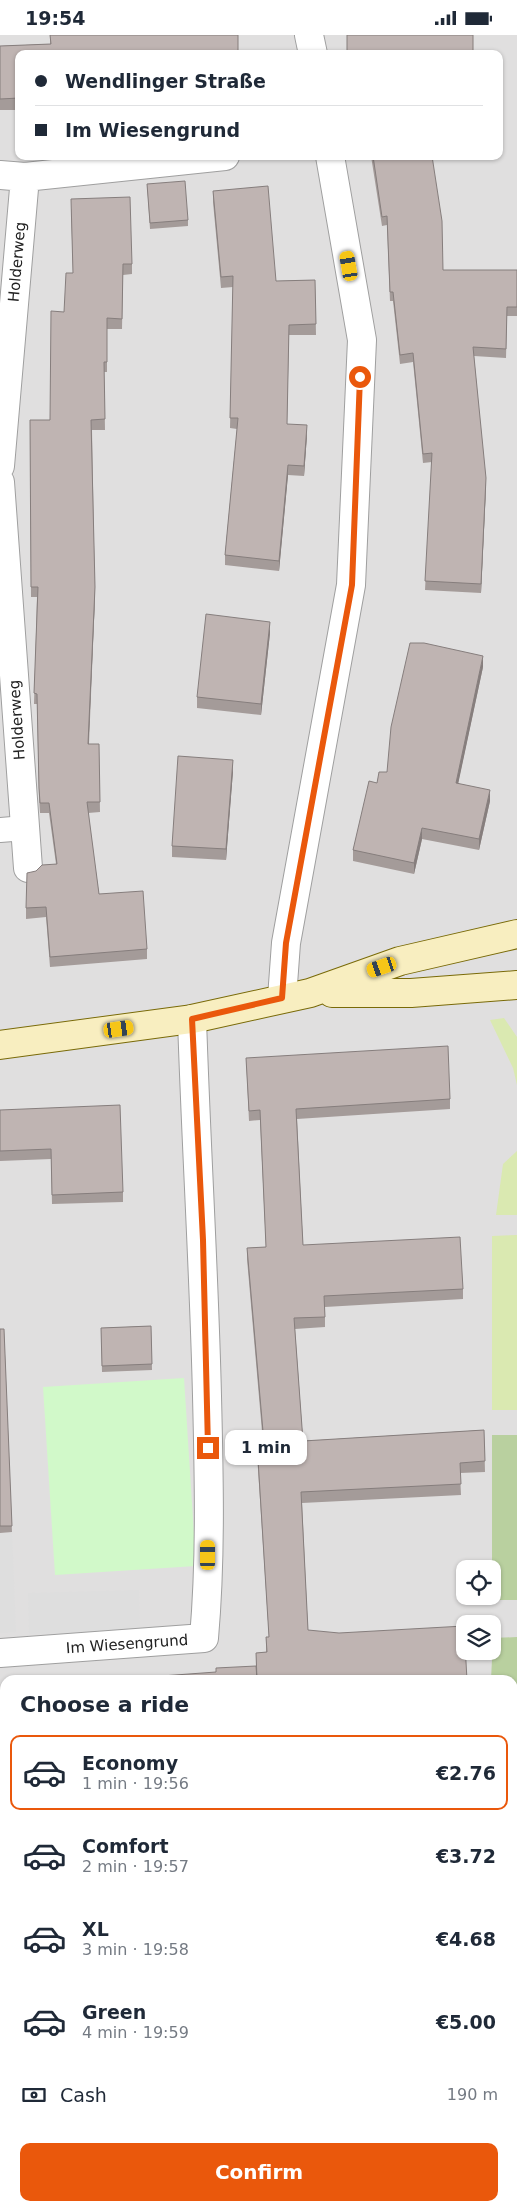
<!DOCTYPE html>
<meta charset="utf-8">
<style>
:root{--surface:#fff;--page:#f6f6f7;--text:#1f2937;--muted:#747a83;--line:#e0e1e3;--accent:#ea580c}
body{margin:0;font-family:"DejaVu Sans",sans-serif;background:var(--page);color:var(--text);height:100vh;display:flex;flex-direction:column;font-size:19px;white-space:nowrap}
*{box-sizing:border-box;margin:0}
p{font-size:16px;color:var(--muted)}
.icon{flex:none;width:28px;height:28px;fill:none;stroke:currentColor;stroke-width:2;stroke-linecap:round;stroke-linejoin:round}
.map{position:relative;flex:1;overflow:hidden}
.sheet{position:absolute;left:0px;top:1640px;width:518px;height:536px;display:flex;flex-direction:column;background:var(--surface);border-radius:15px 15px 0 0;box-shadow:0 1px 4px #0004}
.sheet>*{flex:none}
.hud{position:absolute;left:15px;top:15px;width:488px;height:110px;border-radius:10px;box-shadow:0 1px 4px #0004;display:grid;align-content:center;height:110px;padding:0 20px;background:var(--surface)}
.buttons{position:absolute;left:456px;top:1525px;display:grid;gap:10px}
.buttons a{display:grid;place-items:center;width:45px;height:45px;border-radius:10px;background:var(--surface);box-shadow:0 1px 4px #0004;font-size:25px}
.end{position:absolute;width:22px;height:22px;margin:-11px;border:6px solid #ea580c;background:#fff;box-shadow:0 0 0 2px #fff}
.from{border-radius:50%}
.bubble{position:absolute;height:35px;border-radius:10px;background:var(--surface);box-shadow:0 1px 4px #0004;font-size:16px;font-weight:700;line-height:35px;text-align:center}
.car{position:absolute;width:15px;height:30px;margin:-15px -8px;border-radius:6px;box-shadow:0 0 4px 1px #0007;background:linear-gradient(#f5c518 24%,#345 0 40%,#f5c518 0 76%,#345 0 86%,#f5c518 0)}
.hud b{display:flex;align-items:center;gap:18px;height:48px;font-size:19px}
.hud b+b{border-top:1px solid var(--line)}
.hud i{width:12px;height:12px;background:var(--text)}
ul{padding:0;list-style:none}
li{display:flex;align-items:center;gap:15px;height:75px;margin:0 10px 8px;padding:0 10px;border:2px solid transparent;border-radius:10px}
li div{flex:1}
li b{display:block;font-size:19px}
li em{font-style:normal;font-weight:700}
li.on{border-color:var(--accent)}
li>.icon{width:45px;height:45px;stroke-width:1.5}
h2{padding:0 20px;font-size:22px;line-height:60px}
.pay{display:flex;align-items:center;gap:12px;height:55px;padding:0 20px;font-size:19px}
.pay p{margin-inline-start:auto}
.button{display:flex;gap:10px;margin-top:auto;padding:10px 20px}
.button a{flex:1;height:58px;border-radius:10px;background:var(--accent);color:#fff;font-size:20px;font-weight:700;line-height:58px;text-align:center}
.status{display:flex;justify-content:space-between;align-items:center;height:35px;padding:0 25px;background:var(--surface);direction:ltr}
.status svg{height:14px;fill:currentColor}
.map>svg:first-child{display:block}
.residential{fill:#e0dfdf;fill-rule:evenodd}
.grass{fill:#dae9b1}
.forest{fill:#b9d09f}
.park{fill:#d1f9c9}
.parking{fill:#dedede}
.water{fill:#abdddd}
.lines{fill:none;stroke-linecap:round;stroke-linejoin:round}
.lane-casing{stroke:#9f9f9f;stroke-width:26}
.street-casing{stroke:#9f9f9f;stroke-width:30}
.secondary-casing{stroke:#796a08;stroke-width:30}
.lane{stroke:#fff;stroke-width:24}
.street{stroke:#fff;stroke-width:28}
.secondary{stroke:#f8eec0;stroke-width:28}
.wall{fill:#a49b99}
.shaded-wall{fill:#867e7d}
.building{fill:#bfb4b2;stroke:#867e7d}
.route{stroke:#ea580c;stroke-width:6}
.labels{text-anchor:middle;dominant-baseline:central;stroke-width:4.5;stroke-linejoin:round;paint-order:stroke}
.street-label{font-size:15px;fill:#222;stroke:#fff}
</style>
<div class="status"><b>19:54</b><svg viewBox="0 0 49 12"><path d="M0 12V9h3v3zM5 12V6h3v6zM10 12V3h3v9zM15 12V0h3v12zM26 1h20v11H26zM47 4h2v5h-2z"/></svg></div>
<div class="map">
<svg width="517" height="2176" viewBox="0 0 517 2176">
<rect width="100%" height="100%" fill="#f2ede9"/>
<path class="residential" d="M0,0H517V2176H0ZM19,19H499V121H19ZM465,1534H492V1561H465ZM465,1589H492V1616H465ZM5,1645H512V2171H5Z"/>
<path class="grass" d="M504,983L517,1002V1050L513,1033L490,985Z
M517,1116V1180H496L503,1129Z
M517,1200V1375H492V1201Z"/>
<path class="forest" d="M492,1400H517V1565H492Z
M517,1602V1787L513,1788L512,1645H491L493,1603Z
M517,1953V2176H488L487,2171H512V1954Z"/>
<path class="park" d="M184,1343L196,1531L55,1540L43,1352Z"/>
<path class="parking" d="M12,1497L16,1597L0,1598V1498Z
M139,1555L140,1597L29,1599L28,1558Z
M5,2125V2171H104L105,2176H0V2126Z"/>
<path class="water" d="M517,1787V1876L513,1877L512,1788Z
M5,1929V2029L0,2030V1930Z"/>
<g class="lines">
<g class="lane-casing">
<path id="lane" d="M0,795L25,793"/>
</g>
<g class="street-casing">
<path id="street" d="M309,0L313,19
M0,140L25,142L225,121
M0,431L25,142
M0,447L28,833
M282,963L286,908L351,550L362,305L330,121
M0,1618L204,1603C211,1523 209,1442 207,1361C204,1235 196,1110 192,984
M150,2171L151,2176"/>
</g>
<g class="secondary-casing">
<path id="secondary" d="M332,958H411L517,950
M0,1010L192,984L310,958L400,926L517,899"/>
</g>
<use href="#lane" class="lane"/>
<use href="#street" class="street"/>
<use href="#secondary" class="secondary"/>
</g>
<path class="wall" d="M50,0H238L19,19V75H0V11L50,9Z
M371,121H432L443,235H517V281H507L506,323L474,321L486,452L481,558L425,555L432,427L423,428L413,327L400,329L393,266H390L387,190L382,191Z
M147,149L188,185V191L150,194Z
M213,156L276,246L315,245L316,300H289L287,389L307,400L304,441L288,440L279,536L225,530V520L237,394L230,393L233,252L221,253L213,167Z
M71,174L132,229V239L123,240L122,294H107V337H104L105,395H92L95,562L89,709H99L100,777L88,778L99,859L147,914V924L50,932L46,882L26,884V873L36,836L56,829L49,778H40L39,763L37,669H34L37,562H31L30,385H50L64,277L73,238Z
M270,598L261,680L197,673V662Z
M483,632L458,748L490,766L479,815L422,804L414,839L353,826V815L377,748Z
M233,736L226,825L172,822V811Z
M246,1023L450,1064V1074L297,1084L303,1210L463,1254V1264L325,1272V1292L295,1294L303,1406L484,1395L485,1437L460,1438L461,1460L302,1468L308,1595L467,1645L216,1637L256,1631V1618L266,1617V1602H269L257,1419V1408H263L247,1224V1213L266,1212L260,1085L249,1086Z
M0,1075L123,1157V1167L52,1169L51,1124L0,1126Z
M151,1291L152,1335L102,1337L101,1293Z
M0,1294H4L12,1497L0,1498Z
M211,2171H251L252,2176H212Z"/>
<path class="shaded-wall" d="M307,390V400L304,441V431Z
M288,430V440L279,536V526Z
M486,443V452L481,558V549Z
M95,552V562L88,720V709Z
M270,587V598L261,680V669Z
M483,621V632L456,759V748Z
M233,725V736L226,825V814Z
M490,755V766L479,815V804Z
M422,793V804L414,839V828Z
M5,1731V1741L0,1743V1732Z"/>
<path class="building" d="M50,0H238V19H19V63L0,64V11L51,9Z
M347,0H473V19H347Z
M373,121H432L442,186L443,235H517V272H507L506,314L473,312L486,443L481,549L425,546L432,418L423,419L413,318L400,320L393,257H390L387,181L382,182Z
M185,146L188,185L150,188L147,149Z
M268,151L276,246L315,245L316,289L289,290L287,389L307,390L304,431L288,430L279,526L225,520L238,383H230L233,241L221,242L213,156Z
M130,162L132,229H123L122,284L107,283V327H104L105,384L91,385L95,552L88,709H99L100,767H87L99,859L143,856L147,914L50,922L46,872L26,873L27,838L36,836L42,830L57,829L49,768H40L39,753L37,659L34,658L38,552H31L30,385H50L51,276L64,277L66,238H73L71,164Z
M206,579L270,587L261,669L197,662Z
M410,608H424L483,621L456,748L490,755L479,804L422,793L414,828L353,815L369,746L377,748L379,737H387L391,692Z
M178,721L233,725L226,814L172,811Z
M448,1011L450,1064L296,1074L303,1210L460,1202L463,1254L324,1261L325,1282L294,1283L303,1406L484,1395L485,1426L460,1428L461,1449L301,1457L308,1595L339,1598L464,1591L467,1645H257L256,1618L267,1617L266,1602H269L257,1408H264L247,1213L266,1212L260,1075L249,1076L246,1023Z
M120,1070L123,1157L52,1160L51,1114L0,1116V1075Z
M151,1291L152,1329L102,1331L101,1293Z
M0,1294H4L12,1491H0Z
M256,1631L257,1645H116L121,1644L216,1637V1633Z
M5,1671V1731L0,1732V1672Z
M213,2171H251L252,2176H214Z"/>
<g class="lines">
<path class="route" d="M208,1413L203,1205L192,984L282,963L286,908L352,550L360,342"/>
</g>
<g class="labels">
<g class="street-label">
<text transform="translate(17 227) rotate(-85)">Holderweg</text>
<text transform="translate(17 685) rotate(-94)">Holderweg</text>
<text transform="translate(127 1609) rotate(-4)">Im Wiesengrund</text>
</g>
</g>
</svg>
<div class="buttons">
<a><svg class="icon" aria-label="locate" viewBox="0 0 24 24"><circle cx="12" cy="12" r="6"/><path d="M12 2v4M12 18v4M2 12h4M18 12h4"/></svg></a>
<a><svg class="icon" aria-label="layers" viewBox="0 0 24 24"><path d="M12 4l9 5-9 5-9-5zM3 14l9 5 9-5"/></svg></a>
</div>
<i class="end from" style="left:360px;top:342px"></i>
<i class="end" style="left:208px;top:1413px"></i>
<div class="bubble" style="left:225px;top:1395px;width:82px">1 min</div>
<i class="car" style="left:349px;top:231px;rotate:350deg"></i>
<i class="car" style="left:382px;top:932px;rotate:251deg"></i>
<i class="car" style="left:119px;top:994px;rotate:82deg"></i>
<i class="car" style="left:208px;top:1520px;rotate:0deg"></i>
<div class="hud">
<b><i class="from"></i>Wendlinger Straße</b>
<b><i></i>Im Wiesengrund</b>
</div>
<section class="sheet">
<h2>Choose a ride</h2>
<ul>
<li class="on"><svg class="icon" aria-label="car" viewBox="0 0 24 24"><path d="M5 17H2v-5l4-1 3-4h7l3 4 3 1v5h-3M9 17h6M6 11h13"/><circle cx="7" cy="17" r="2"/><circle cx="17" cy="17" r="2"/></svg><div><b>Economy</b><p>1 min · 19:56</p></div><em>€2.76</em></li>
<li><svg class="icon" aria-label="car" viewBox="0 0 24 24"><path d="M5 17H2v-5l4-1 3-4h7l3 4 3 1v5h-3M9 17h6M6 11h13"/><circle cx="7" cy="17" r="2"/><circle cx="17" cy="17" r="2"/></svg><div><b>Comfort</b><p>2 min · 19:57</p></div><em>€3.72</em></li>
<li><svg class="icon" aria-label="car" viewBox="0 0 24 24"><path d="M5 17H2v-5l4-1 3-4h7l3 4 3 1v5h-3M9 17h6M6 11h13"/><circle cx="7" cy="17" r="2"/><circle cx="17" cy="17" r="2"/></svg><div><b>XL</b><p>3 min · 19:58</p></div><em>€4.68</em></li>
<li><svg class="icon" aria-label="car" viewBox="0 0 24 24"><path d="M5 17H2v-5l4-1 3-4h7l3 4 3 1v5h-3M9 17h6M6 11h13"/><circle cx="7" cy="17" r="2"/><circle cx="17" cy="17" r="2"/></svg><div><b>Green</b><p>4 min · 19:59</p></div><em>€5.00</em></li>
</ul>
<div class="pay"><svg class="icon" aria-label="cash" viewBox="0 0 24 24"><path d="M3 7h18v10H3z"/><circle cx="12" cy="12" r="2"/></svg>Cash<p>190 m</p></div>
<div class="button"><a>Confirm</a></div>
</section>
</div>
